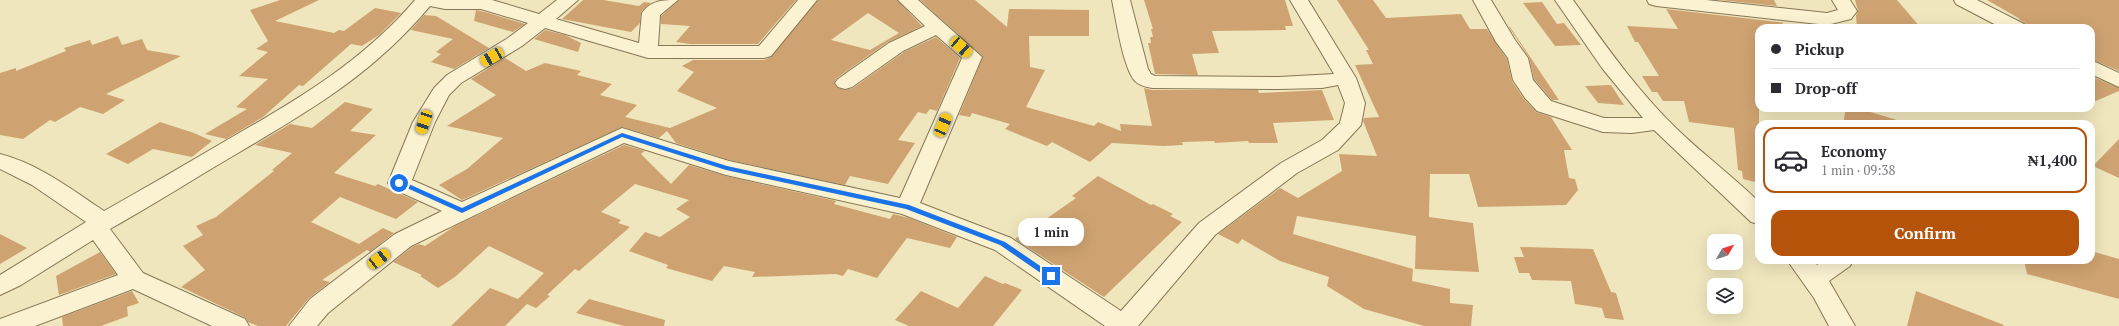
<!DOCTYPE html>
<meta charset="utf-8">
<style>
:root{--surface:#fff;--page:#f7f7f7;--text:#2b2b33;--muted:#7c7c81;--line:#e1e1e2;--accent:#b45309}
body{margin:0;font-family:"PT Serif",serif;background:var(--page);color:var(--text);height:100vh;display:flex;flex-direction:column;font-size:15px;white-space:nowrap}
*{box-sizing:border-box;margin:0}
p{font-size:13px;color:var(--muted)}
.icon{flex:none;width:22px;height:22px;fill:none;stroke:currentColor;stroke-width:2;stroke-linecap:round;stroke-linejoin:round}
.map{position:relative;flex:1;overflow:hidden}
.details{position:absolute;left:1755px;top:120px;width:340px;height:144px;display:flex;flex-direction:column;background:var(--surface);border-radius:12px;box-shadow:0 4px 16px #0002}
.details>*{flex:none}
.hud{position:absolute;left:1755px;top:24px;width:340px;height:88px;border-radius:12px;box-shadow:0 4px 16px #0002;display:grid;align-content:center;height:88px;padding:0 16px;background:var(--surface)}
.needle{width:26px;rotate:51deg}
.tools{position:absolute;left:1707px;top:234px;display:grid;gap:8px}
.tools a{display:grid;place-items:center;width:36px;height:36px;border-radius:8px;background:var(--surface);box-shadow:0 4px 16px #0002;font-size:20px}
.end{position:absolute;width:18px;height:18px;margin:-9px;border:5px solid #1a73e8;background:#fff;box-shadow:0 0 0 2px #fff}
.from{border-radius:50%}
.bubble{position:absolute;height:28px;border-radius:12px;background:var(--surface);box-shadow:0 4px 16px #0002;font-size:13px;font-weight:600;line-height:28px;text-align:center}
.car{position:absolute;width:12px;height:24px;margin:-12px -6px;border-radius:5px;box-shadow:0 0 3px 1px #0007;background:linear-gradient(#f5c518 24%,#345 0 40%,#f5c518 0 76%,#345 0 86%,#f5c518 0)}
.hud b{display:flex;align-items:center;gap:14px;height:38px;font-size:15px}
.hud b+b{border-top:1px solid var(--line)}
.hud i{width:10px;height:10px;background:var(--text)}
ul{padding:7px 0 0;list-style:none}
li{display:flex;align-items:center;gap:12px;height:66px;margin:0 8px 6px;padding:0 8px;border:2px solid transparent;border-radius:12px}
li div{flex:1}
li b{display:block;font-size:15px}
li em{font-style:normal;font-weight:600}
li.current{border-color:var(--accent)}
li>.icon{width:36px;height:36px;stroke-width:1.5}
.action{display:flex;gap:8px;margin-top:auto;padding:8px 16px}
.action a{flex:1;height:46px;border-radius:12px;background:var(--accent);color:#fff;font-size:16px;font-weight:600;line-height:46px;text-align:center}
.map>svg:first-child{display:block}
.building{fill:#cfa371;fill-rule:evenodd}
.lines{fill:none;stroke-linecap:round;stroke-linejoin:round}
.minor-casing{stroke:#877656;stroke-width:2}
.minor{fill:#faf2d0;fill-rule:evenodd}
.route{fill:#1a73e8}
</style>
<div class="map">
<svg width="2119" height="326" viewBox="0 0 2119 326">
<rect width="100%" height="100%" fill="#efe6bd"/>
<path class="building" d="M280,0H319L275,21L334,33L339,30L344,31L375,8L401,13L379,35L362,46L351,44L303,86L299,85L263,117L226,139L205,134L247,109L236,107L268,79L239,76L268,52L256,49L268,41L250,10Z
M583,0H603L639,6L644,2L651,3L641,12L640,23L631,32L562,19Z
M679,0H796L758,44H690L676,42L690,26L661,24V16Z
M818,0H897L922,26L888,42L837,78L834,83L838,88L845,90L853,88L904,52L936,37L960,58L937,111L930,109L926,114L918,112L898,140L915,143L888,184L850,176L845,185L729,160L676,143L667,131L659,138L622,127L462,200L439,185L467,169L503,138L447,126L496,95L471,79L505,58L526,71L545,63L581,71L577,75L612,84L600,95L637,105L625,117L670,128L717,108L677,91L694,72L682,66L693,60H764L771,57ZM868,13L899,33L870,50L831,40Z
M920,0H975L1007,27L1009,9L1089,10V36H1029L1030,67L1045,70L1026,107L1094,126L1098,122L1121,131L1120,124L1152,126L1144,88L1152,90H1258L1259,93L1322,90L1334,120L1273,123L1278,143H1249L1248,141L1215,143L1214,141L1182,142L1183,145L1163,146L1112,143L1090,162L1052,142L1047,146L1005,129L1010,124L972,113L970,117L959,115L983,57Z
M1144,0H1285L1293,26H1285L1286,30L1212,31L1219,53L1192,54L1198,75L1155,74L1148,43H1151L1150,37H1153L1151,29H1153Z
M1337,0H1373L1386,18L1461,14L1470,29H1487L1507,59L1512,81L1524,99L1536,112L1551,117L1572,150H1564L1569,178L1575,179L1578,190L1566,205L1478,207L1469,174H1430L1429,217L1473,223L1479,272L1415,269L1416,236L1297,216L1293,234L1413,269L1412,281L1450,289V303L1473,305L1471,326H1424L1364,309L1327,286L1329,277L1280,261L1242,239L1238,244L1218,234L1280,188L1298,198L1342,171L1339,154L1377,156L1363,121L1364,118L1379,117L1355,65L1373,64L1366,50H1369Z
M1720,0H1774L1777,6Z
M1855,0H1897L1921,28H1857L1856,15L1858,11Z
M1987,0H2119V71L2091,59V28H2028L2025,23L2018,19H2020Z
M1542,2L1557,24L1564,23L1581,45L1555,46L1523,3Z
M1666,9L1787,23L1782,22L1785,28H1759V183L1743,179L1742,171L1738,170L1734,128L1689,122L1684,101H1663L1657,92H1652L1642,76H1659L1638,42H1635L1627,26L1678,29Z
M476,10L485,12L525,24L513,32L474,21Z
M424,15L436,16L489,48L454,69L431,62L441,54L436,52L453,39L411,30Z
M1509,27H1510L1559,100H1552L1534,79L1529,57Z
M545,30L565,35L581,43L578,52L534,39Z
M118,36L122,45L142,39L147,50L181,56L106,94L125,100L103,114L80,107L55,122L50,120L23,139L0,135V73L16,68V71L66,51L64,48L90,40L92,45Z
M2091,76L2119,88V91L2091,103Z
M1611,85L1624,105L1598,103L1585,86Z
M345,102L373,109L350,131L376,135L334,173L375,186L378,184L418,202L396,219L340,197L311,222L359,244L383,228L394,233L370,252L367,250L322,280L330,282L309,298L286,326H258L248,322L246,318L181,287L205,270L183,246L203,235L196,226L216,217L274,171L272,170L292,153L255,145L290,124L312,128Z
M1846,108H1857L1897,120L1896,124H1843Z
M160,122L194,133L212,141L192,157L153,149L128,164L106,154Z
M2119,139V178L2093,166Z
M624,145L645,151L641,154L671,184L689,165L726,176L836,201L834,204L890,219L893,214L909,218L957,237L950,248L907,238L877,278L848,269L843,276L836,274L752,277L755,272L724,266L712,281L666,268L668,265L629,251L645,232L660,237L690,217L676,209L689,200L635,184L601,212L621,220L618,223L630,227L579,271L575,269L547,295L550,296L536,308L527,304L505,326H451L490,288L518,299L544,273L489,246L455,277L438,288L420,276L422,275L393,262L412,247L419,244L425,246L455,226Z
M1098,176L1151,205L1153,204L1173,214L1170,216L1182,222L1104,297L1015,239L1026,230L1029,231L1076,198L1072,196Z
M0,234L27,248L0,264Z
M1520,247L1593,249L1611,292L1616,293L1624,320L1605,318L1602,308L1575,304L1571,281L1532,280L1529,273H1519L1514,257H1524Z
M2091,251L2119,259V299L2027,274L2024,260H2091Z
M100,252L116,274L59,295L56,276Z
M985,276L1003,284L1005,283L1022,290L993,326H909L895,320L921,291L958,308Z
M132,291L139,303L127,307L128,316L101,326H63L62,317Z
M1916,291L2004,325L2003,326H1907Z
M589,299L665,320L664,326H624L576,313Z"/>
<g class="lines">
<g class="minor-casing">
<path id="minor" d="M415,0H492L539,14L557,0H578L556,19L639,43L642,13C651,0 663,0 678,0L660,15L658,46H759L798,0H817L771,56L764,58H648L545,28L522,46L461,83L449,95L435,122L412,180L462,202L622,128L729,161L900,198L962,58L936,35L903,51L852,87L845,89L838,87L835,83L838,79L889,43L925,26L898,0H918L982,57L920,203L1011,238L1121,311L1199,223L1281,163L1322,140L1340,123L1345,103L1338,85L1322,88L1279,89L1152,88C1146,87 1139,85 1135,81C1123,68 1116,19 1112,0H1130L1148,69L1151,74L1155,76L1279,77L1334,74L1290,0H1308L1356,78L1365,103L1361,125L1338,150L1297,173L1215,235L1138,326H1105L995,250L902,214L726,175L624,143L411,246L328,313L317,326H289L310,299L395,234L442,211L391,188L388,183L413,122L434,88L447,75L508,38L528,23L481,9H445L430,6C373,74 312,109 238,153C195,178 153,205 110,229L143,273L245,319L249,326H212L133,289L35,326H0V319L118,275L93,240L21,285L0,295V275L86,222L32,185L0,169V154C39,164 71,189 104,211C145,188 186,164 227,140C297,100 362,62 415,0Z
M1473,0H1491L1515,40L1528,58L1533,80L1551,101L1604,118H1643L1602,68L1555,0H1573C1606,46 1638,92 1679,131C1705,156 1734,177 1759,202V224L1751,222L1654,130L1632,133L1603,132L1537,111L1525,98L1513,80L1508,58L1496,42Z
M1647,0H1706L1827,13L1838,10L1832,0H1850L1857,11L1851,19L1827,25L1656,6L1649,4Z
M1954,0H1977L2024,24L2027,28H2002L1956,4Z
M2091,60L2119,73V87L2091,74Z
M1787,260H1813L1817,265L1824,260H1853L1850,266L1829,281L1855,326H1829L1814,298Z"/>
</g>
<use href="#minor" class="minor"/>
</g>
<path class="route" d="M622,133L727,166L909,205L1005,242L1055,276L1048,278L1000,245L906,209L726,170L622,137L462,213L396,183L402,181L462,208Z"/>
</svg>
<div class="tools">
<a><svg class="needle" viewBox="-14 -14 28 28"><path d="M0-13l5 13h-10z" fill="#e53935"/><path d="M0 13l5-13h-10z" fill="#7c7c81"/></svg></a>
<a><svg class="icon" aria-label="layers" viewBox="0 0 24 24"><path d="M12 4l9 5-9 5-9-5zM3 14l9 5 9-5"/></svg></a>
</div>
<i class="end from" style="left:399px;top:183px"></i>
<i class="end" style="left:1051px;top:276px"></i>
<div class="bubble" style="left:1018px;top:218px;width:66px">1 min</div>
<i class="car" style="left:961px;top:47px;rotate:132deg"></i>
<i class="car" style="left:492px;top:57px;rotate:240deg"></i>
<i class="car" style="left:424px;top:122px;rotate:199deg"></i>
<i class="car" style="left:943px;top:125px;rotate:23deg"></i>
<i class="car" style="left:379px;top:259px;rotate:52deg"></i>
<div class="hud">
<b><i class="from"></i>Pickup</b>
<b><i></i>Drop-off</b>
</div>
<section class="details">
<ul>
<li class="current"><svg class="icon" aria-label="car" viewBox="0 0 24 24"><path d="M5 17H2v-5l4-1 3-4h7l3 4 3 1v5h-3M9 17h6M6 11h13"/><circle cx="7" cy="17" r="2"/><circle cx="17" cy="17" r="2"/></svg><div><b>Economy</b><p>1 min · 09:38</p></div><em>₦1,400</em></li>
</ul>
<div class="action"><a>Confirm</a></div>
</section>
</div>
